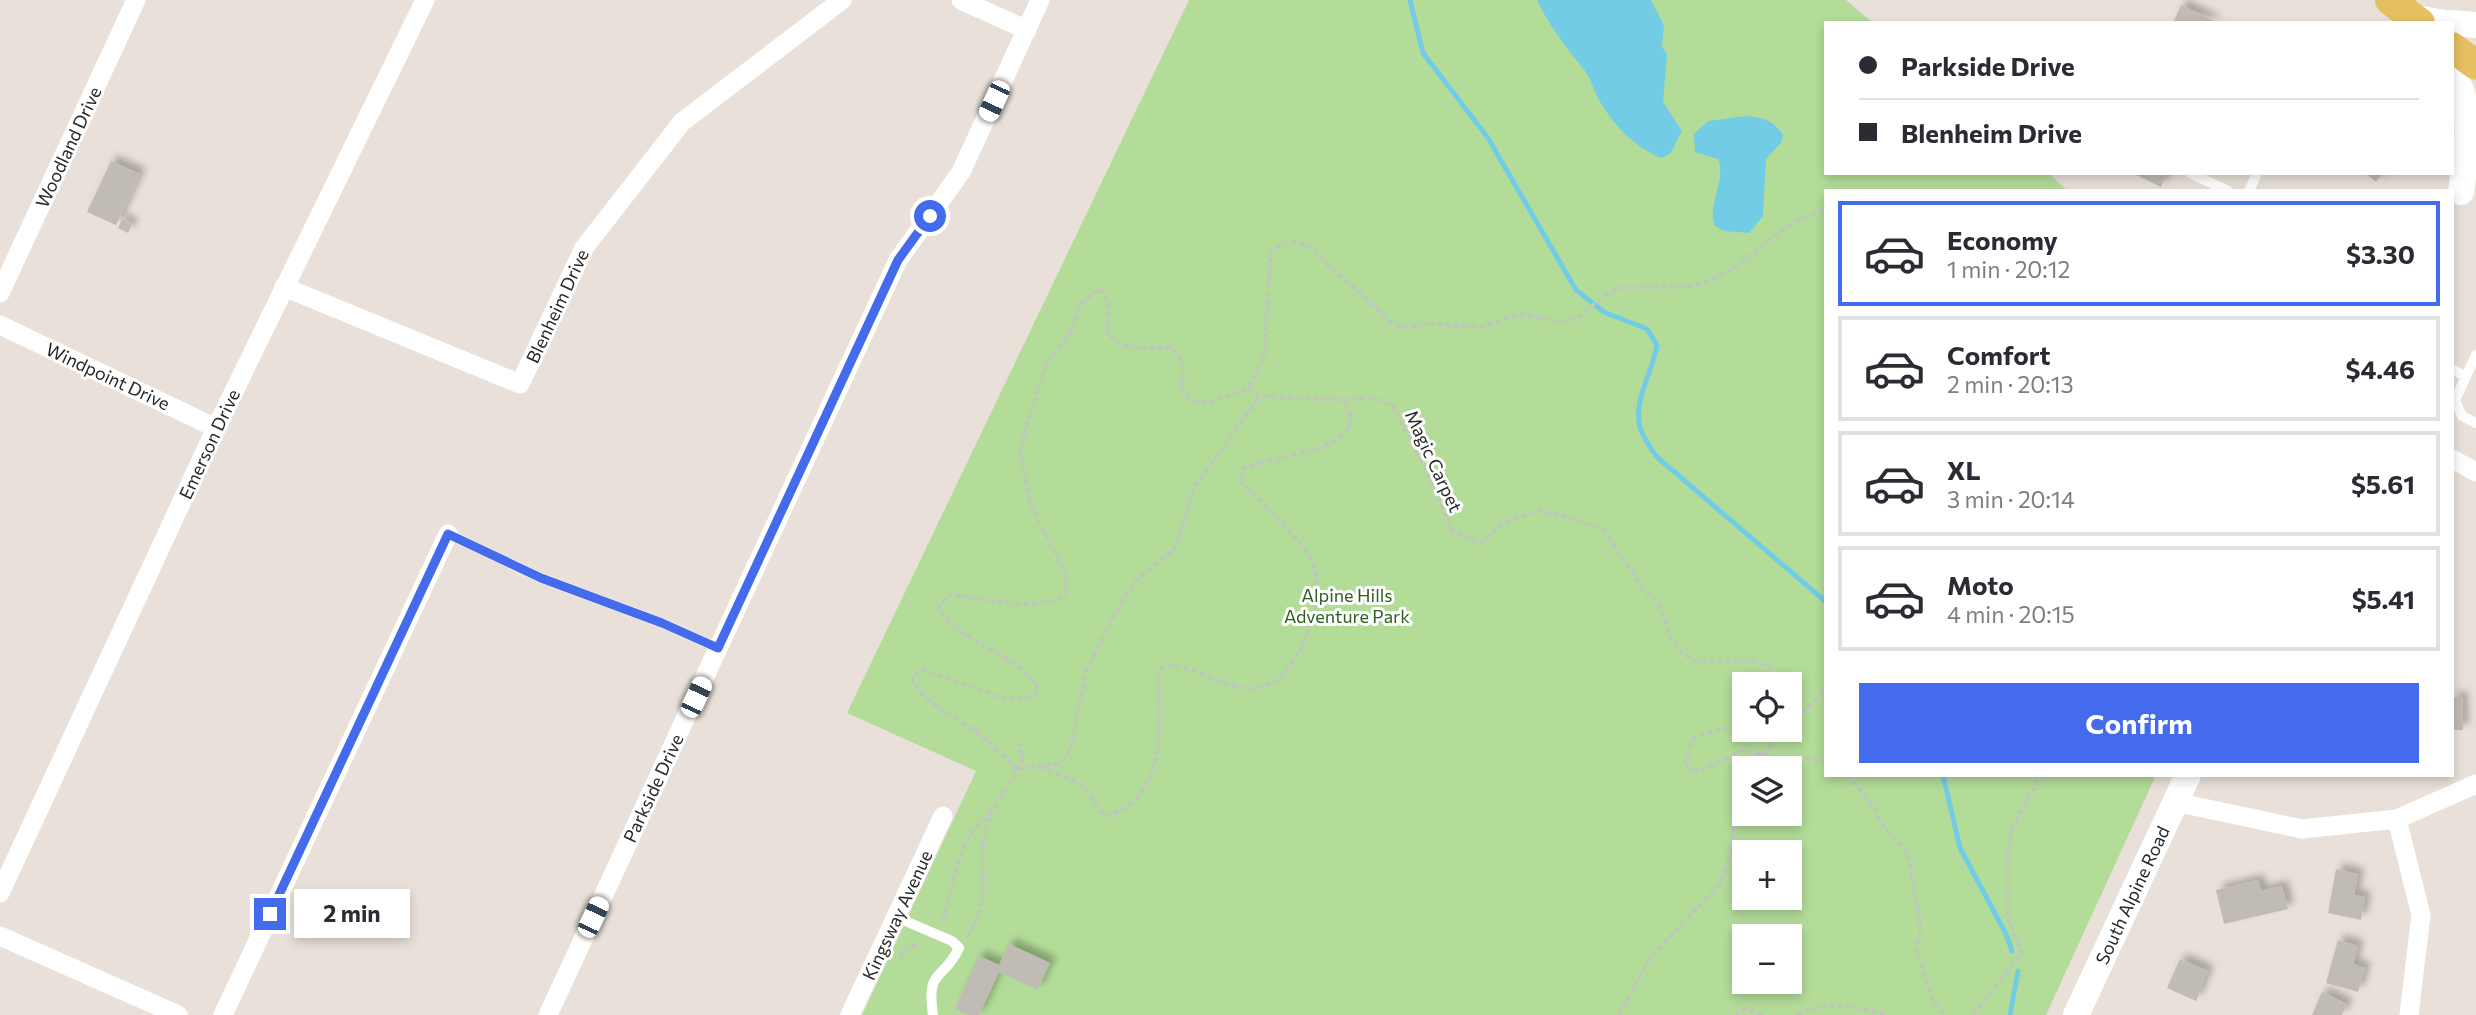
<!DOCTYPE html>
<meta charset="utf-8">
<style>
:root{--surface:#fff;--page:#f2f2f3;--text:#2b2b33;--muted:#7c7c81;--line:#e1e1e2;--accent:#436bec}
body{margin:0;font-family:Commissioner,sans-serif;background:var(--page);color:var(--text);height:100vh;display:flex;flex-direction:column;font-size:26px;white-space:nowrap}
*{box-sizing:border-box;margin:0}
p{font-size:23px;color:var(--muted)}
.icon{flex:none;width:38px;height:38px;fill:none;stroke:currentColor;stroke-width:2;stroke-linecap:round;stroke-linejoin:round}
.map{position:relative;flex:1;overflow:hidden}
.panel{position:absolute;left:1824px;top:189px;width:630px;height:588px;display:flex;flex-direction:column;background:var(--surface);border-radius:0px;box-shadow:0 4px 10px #0003}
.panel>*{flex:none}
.guide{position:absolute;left:1824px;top:21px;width:630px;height:154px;border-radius:0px;box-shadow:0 4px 10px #0003;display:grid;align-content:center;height:154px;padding:0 35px;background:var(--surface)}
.fabs{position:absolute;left:1732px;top:672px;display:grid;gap:14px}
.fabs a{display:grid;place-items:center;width:70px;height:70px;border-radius:0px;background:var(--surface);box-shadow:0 4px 10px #0003;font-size:35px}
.end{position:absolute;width:32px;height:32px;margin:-16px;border:9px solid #436bec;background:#fff;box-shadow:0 0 0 4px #fff}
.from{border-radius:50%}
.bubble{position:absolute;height:49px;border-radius:0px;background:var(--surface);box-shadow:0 4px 10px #0003;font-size:23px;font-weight:700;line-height:49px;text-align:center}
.car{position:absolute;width:21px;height:42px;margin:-21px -10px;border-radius:9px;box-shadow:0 0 5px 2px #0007;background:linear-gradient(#fff 24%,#345 0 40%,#fff 0 76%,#345 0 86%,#fff 0)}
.guide b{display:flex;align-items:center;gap:24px;height:66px;font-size:26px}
.guide b+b{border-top:2px solid var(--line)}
.guide i{width:18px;height:18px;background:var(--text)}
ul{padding:12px 0 0;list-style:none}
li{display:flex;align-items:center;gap:21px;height:105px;margin:0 14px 10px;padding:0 21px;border:4px solid var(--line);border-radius:0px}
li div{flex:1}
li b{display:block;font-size:26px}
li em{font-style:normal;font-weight:700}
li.active{border-color:var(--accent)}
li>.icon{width:63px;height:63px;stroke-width:1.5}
.cta{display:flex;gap:14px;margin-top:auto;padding:14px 35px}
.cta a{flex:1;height:80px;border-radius:0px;background:var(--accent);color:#fff;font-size:28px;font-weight:700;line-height:80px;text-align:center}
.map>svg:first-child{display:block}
.green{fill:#b3dc99;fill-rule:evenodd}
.water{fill:#72cce5}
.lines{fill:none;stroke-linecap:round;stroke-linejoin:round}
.stream{stroke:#72cce5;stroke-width:5}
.building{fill:#c1bbb6;filter:url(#shadow)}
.path{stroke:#c3c3c3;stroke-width:3.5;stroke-dasharray:5 3.5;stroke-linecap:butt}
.service{stroke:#fff;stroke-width:10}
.minor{stroke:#fff;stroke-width:19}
.secondary{stroke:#fff;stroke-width:26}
.primary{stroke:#e5c061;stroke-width:30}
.route{stroke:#436bec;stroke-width:9}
.labels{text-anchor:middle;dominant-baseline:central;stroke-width:6;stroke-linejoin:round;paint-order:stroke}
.street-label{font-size:18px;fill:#272727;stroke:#fff}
.park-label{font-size:18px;fill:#2e5d1e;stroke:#fff}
</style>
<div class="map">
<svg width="2476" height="1015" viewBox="0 0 2476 1015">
<defs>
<filter id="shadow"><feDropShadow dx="6" dy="-6" stdDeviation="3.5" flood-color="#0004"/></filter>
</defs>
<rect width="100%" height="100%" fill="#e9e1d9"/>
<path class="green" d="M1189,0H1846L1873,23H1825V173H2048L2068,191H1825V775H2156L2046,1015H862L976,771L847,713ZM1745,684H1790V730H1745ZM1745,768H1790V814H1745ZM1745,852H1790V898H1745ZM1745,936H1790V982H1745Z"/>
<path class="water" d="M1537,0H1651L1664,25L1662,46L1667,55L1663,102L1682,131L1670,154L1661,158C1637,148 1616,128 1602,105C1595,95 1592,81 1585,71C1567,48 1550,28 1537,0Z
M1747,116C1764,118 1773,120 1783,135L1781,143L1766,159L1763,216L1749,233L1724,231L1715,226C1706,204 1727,182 1718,159L1695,152L1694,134L1708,121Z"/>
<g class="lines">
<path class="stream" d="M1410,0L1423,53L1488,138L1576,290L1604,312L1647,329L1657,345C1653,371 1633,400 1640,427C1642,437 1651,448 1657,457L1825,601
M1943,775L1960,848L2006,934L2012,951
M2010,1015L2018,971"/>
</g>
<path class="building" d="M2181,5L2218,23H2173Z
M111,161L140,174L116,225L87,212Z
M2132,173H2167L2161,187Z
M2365,173H2383L2376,182Z
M122,219L132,224L128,233L118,228Z
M2452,697H2462L2463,730H2452Z
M2336,869L2358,874L2354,895L2365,897L2361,920L2328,913Z
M2258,880L2261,891L2282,886L2288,909L2224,924L2216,890Z
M2338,940L2358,946L2353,964L2365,968L2358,992L2326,983Z
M1009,944L1050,963L1037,990L999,972L979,1015H968L955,1009L979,956L999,965Z
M2180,959L2208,971L2196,1001L2167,988Z
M2322,992L2347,1004L2342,1015H2312Z"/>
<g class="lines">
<path class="path" d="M1249,386L1264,356L1271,251L1284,243L1298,242L1316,250L1329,267L1362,294L1390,322L1404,328L1428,324L1481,327L1518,314L1559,321L1576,319L1604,296L1620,288L1695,286L1732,270L1790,224L1825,209
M1343,400L1375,398L1393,406L1430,478L1452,531L1481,544L1502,524L1538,510L1580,520L1604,530L1641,586L1661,608L1671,639L1682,654L1695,661H1755L1771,668L1772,684
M1745,723L1694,737L1684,765L1698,772L1743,750L1777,758H1806L1825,762
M1790,726L1825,689
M1040,767L1082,784L1099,810L1109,816C1169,793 1159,722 1159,671L1165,665C1197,666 1230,692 1257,688C1299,682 1327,600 1313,564C1305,542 1258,500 1240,481L1241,471C1267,453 1380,454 1343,400L1268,397L1260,396L1249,387L1211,402L1192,401L1181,389L1184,367L1174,348C1149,345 1126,354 1107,334L1109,302L1100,288L1082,303L1070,333L1046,364L1020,449L1030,503L1065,573V594C1040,614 980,597 949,595L939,606C953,643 1024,654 1038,689L1032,698L1004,699L922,669L912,678C920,701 948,712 966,725C984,737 1002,754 1017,769L1058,764L1065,758L1071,746L1086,672L1111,621L1135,581L1176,548L1193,490L1260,396
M1750,768L1786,730
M1847,775L1874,807L1879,820L1908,854L1921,929L1916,947L1933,1002L1944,1015
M995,807L1022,762L1020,743
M942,922C953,895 954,862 969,837C976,826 987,817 995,807
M967,937C999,890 970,858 992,814
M900,957L903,951L921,942
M1619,1015L1651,956L1719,885L1732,855L1735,798L1745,777
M1735,1015L1744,1009L1764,1015
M1797,1015C1823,1000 1859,1007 1887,1015
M1974,1015L2021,953L2008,917V851L2012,828L2041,775"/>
<path class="service" d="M2190,173L2228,191
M2249,191L2257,173
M2476,355L2455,400L2462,416L2476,423
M2452,369L2466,377
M448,534L541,578L662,623L718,648
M896,917L952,941L959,948C943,982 926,967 933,1015"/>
<path class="minor" d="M961,0L1027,30
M284,287L520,384L584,248L682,122L842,0
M0,293L136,0
M0,325L216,428
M2452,459L2476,472
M2175,802L2302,829L2397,819L2476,784
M2397,819L2421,915L2409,1015
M0,893L216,428L425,0
M0,936L178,1015
M223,1015L448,534
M548,1015L898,260L961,172L1040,0
M850,1015L943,816"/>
<path class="secondary" d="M2412,17L2444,23
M2452,23L2476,25
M2452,72C2476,109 2466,150 2461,192
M2076,1015L2188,775"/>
<path class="primary" d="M2390,0L2420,23
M2452,47L2476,65"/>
</g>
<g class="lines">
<path class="route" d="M270,914L448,534L541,578L662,623L718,648L898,260L930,216"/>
</g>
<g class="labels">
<g class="street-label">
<text transform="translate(68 147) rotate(-65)">Woodland Drive</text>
<text transform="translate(557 306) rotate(-65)">Blenheim Drive</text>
<text transform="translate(108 376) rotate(25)">Windpoint Drive</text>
<text transform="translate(209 444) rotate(-65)">Emerson Drive</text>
<text transform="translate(1434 461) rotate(65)">Magic Carpet</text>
<text transform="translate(653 788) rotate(-65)">Parkside Drive</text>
<text transform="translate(2132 895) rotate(-65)">South Alpine Road</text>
<text transform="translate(897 915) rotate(-65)">Kingsway Avenue</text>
</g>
<g class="park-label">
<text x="1347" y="595">Alpine Hills<tspan x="1347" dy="21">Adventure Park</tspan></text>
</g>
</g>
</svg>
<div class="fabs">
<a><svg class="icon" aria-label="locate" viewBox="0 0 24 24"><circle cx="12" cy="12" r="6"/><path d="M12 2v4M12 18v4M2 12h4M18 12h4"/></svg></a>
<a><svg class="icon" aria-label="layers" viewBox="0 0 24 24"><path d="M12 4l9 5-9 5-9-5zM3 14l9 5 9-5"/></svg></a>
<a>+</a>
<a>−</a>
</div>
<i class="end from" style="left:930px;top:216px"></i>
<i class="end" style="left:270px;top:914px"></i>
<div class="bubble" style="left:294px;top:889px;width:116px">2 min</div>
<i class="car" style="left:994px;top:101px;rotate:205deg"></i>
<i class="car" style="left:696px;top:697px;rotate:25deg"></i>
<i class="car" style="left:593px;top:917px;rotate:25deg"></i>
<div class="guide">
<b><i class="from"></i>Parkside Drive</b>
<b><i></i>Blenheim Drive</b>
</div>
<section class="panel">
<ul>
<li class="active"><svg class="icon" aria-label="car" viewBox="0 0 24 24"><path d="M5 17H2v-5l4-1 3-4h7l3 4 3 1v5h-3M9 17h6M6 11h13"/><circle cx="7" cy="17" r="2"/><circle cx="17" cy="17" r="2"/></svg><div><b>Economy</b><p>1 min · 20:12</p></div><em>$3.30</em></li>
<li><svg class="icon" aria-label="car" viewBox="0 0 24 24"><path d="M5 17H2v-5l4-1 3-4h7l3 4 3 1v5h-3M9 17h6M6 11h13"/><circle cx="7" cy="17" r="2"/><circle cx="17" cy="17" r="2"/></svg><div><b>Comfort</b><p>2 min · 20:13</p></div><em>$4.46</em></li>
<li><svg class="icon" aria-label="car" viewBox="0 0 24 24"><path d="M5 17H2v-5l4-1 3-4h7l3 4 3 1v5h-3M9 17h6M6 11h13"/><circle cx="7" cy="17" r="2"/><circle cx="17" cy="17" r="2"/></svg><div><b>XL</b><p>3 min · 20:14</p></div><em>$5.61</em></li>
<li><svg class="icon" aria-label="car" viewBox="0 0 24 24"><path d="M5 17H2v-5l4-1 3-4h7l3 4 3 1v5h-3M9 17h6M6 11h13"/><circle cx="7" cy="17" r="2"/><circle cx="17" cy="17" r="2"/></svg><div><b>Moto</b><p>4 min · 20:15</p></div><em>$5.41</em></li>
</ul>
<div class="cta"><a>Confirm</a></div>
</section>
</div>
